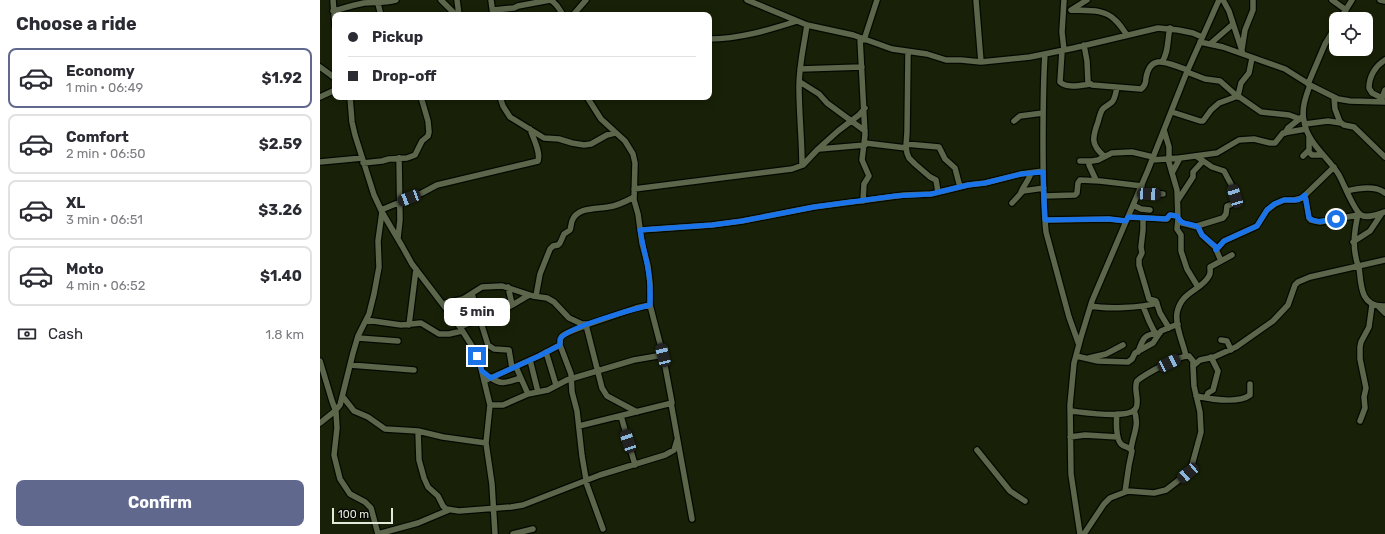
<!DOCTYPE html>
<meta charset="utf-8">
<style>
:root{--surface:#fff;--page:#f2f2f3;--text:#2b2b33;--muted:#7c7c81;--line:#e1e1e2;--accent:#61688d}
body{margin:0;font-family:Rubik,sans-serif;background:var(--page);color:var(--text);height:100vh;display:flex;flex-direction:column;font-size:15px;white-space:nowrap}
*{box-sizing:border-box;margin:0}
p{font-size:13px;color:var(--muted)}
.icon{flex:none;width:22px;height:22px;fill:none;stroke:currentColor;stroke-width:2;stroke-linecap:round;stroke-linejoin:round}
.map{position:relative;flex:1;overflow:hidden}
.side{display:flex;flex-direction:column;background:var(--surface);width:320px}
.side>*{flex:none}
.banner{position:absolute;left:12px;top:12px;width:380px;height:88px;border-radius:8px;box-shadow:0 2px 10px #0003;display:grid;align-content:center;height:88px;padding:0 16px;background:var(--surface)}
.tools{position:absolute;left:1009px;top:12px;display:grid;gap:8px}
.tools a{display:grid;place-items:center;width:44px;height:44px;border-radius:8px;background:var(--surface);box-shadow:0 2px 10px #0003;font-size:20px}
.scale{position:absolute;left:12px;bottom:10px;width:61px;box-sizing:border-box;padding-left:4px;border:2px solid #e4eada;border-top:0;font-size:11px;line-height:14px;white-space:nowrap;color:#e4eada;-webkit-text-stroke:3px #060802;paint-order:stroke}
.end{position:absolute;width:18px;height:18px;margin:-9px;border:5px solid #1a73e8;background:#fff;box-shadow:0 0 0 2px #fff}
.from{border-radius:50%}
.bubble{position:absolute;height:28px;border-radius:8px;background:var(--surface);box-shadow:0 2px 10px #0003;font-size:13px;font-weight:700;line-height:28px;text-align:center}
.car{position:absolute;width:12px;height:24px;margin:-12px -6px;border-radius:5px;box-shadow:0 0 3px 1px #0007;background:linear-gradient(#222 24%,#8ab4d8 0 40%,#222 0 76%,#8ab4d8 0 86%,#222 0)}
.banner b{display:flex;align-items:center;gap:14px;height:38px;font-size:15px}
.banner b+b{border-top:1px solid var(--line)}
.banner i{width:10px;height:10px;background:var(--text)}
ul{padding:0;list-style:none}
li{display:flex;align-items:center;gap:12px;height:60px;margin:0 8px 6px;padding:0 8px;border:2px solid var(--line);border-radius:8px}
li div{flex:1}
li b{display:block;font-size:15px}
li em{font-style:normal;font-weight:700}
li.selected{border-color:var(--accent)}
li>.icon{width:36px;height:36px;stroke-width:1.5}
h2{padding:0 16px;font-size:18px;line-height:48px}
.pay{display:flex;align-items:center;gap:10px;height:44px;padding:0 16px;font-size:15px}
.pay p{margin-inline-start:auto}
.cta{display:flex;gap:8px;margin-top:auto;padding:8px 16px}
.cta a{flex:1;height:46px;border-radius:8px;background:var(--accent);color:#fff;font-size:16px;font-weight:700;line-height:46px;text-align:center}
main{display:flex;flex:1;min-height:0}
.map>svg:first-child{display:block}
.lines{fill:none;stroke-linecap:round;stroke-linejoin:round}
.minor-casing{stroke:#040900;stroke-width:8}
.minor{stroke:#5c664b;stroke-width:5.5}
.route{stroke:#1a73e8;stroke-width:5}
</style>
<main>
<section class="side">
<h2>Choose a ride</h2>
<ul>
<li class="selected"><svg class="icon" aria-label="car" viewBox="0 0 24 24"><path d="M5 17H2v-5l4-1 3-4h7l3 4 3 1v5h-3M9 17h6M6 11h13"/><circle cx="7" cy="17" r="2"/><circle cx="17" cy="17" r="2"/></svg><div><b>Economy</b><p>1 min · 06:49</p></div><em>$1.92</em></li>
<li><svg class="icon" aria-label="car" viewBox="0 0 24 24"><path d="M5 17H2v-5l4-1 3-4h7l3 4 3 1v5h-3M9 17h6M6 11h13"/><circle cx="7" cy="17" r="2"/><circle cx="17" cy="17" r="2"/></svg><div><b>Comfort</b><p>2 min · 06:50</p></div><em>$2.59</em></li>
<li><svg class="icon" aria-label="car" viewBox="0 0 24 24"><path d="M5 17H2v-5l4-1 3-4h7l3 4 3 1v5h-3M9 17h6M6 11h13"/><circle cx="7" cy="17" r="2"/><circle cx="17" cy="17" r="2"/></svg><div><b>XL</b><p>3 min · 06:51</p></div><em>$3.26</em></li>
<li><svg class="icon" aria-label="car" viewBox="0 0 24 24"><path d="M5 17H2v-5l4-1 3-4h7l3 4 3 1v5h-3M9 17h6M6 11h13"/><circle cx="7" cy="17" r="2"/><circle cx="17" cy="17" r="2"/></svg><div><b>Moto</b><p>4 min · 06:52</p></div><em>$1.40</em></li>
</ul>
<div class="pay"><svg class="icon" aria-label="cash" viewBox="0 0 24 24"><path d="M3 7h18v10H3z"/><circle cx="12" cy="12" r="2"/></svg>Cash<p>1.8 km</p></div>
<div class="cta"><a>Confirm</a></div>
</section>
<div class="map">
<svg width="1065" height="534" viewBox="0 0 1065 534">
<rect width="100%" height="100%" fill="#182007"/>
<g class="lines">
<g class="minor-casing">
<path id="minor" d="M13,0L15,26
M121,0L136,15
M137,0L139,15
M171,0L173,15
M230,0C237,3 239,9 243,15
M427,0L487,25L533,35L572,49L607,54L626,60H641L661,62L710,57L754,48L838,28L858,30L873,33L882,37
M656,0L661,62
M744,0L742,32L744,50
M903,0L909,11L923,54
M1012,0L1026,10
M1060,0L1065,1
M58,4L61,15
M173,10L194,8L198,6L230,0
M751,10C765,11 784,8 795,20C800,24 803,30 807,35
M751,10L767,0
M13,11C24,8 34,5 44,3C56,2 64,3 76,0
M253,15L266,0
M1020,19L1032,0
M540,38L545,135L542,160L549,176L544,184L543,201
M389,39C419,39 449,30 477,21
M544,40L557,0
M880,42L903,47L965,69L992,86L1018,99L1030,101L1065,102
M890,44L913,24
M764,45L767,61L768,82L772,85L821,89C825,86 826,83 826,78C831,51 850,65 868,70
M922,49L925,30L933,10V0
M742,51L740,82C748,89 762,85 771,84
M588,52L587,132L586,146L587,153L589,158L595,164L610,177L616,180L618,192
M725,54C723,84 723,113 723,143C723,173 723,203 726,232L749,317L759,345
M842,62C849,52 847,40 850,28
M0,67L15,78
M480,69L542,67
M867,72L885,79L900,81L918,97
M480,82L499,94L507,103L545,131
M988,84L1005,44L1016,26
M990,85C986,96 981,109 984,121C987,143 1009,158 1019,175C1024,184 1034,211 1041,215C1048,219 1058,214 1065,212
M918,96L941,112L969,115L980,119
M0,97L15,90
M30,97L32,122L35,135L54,195L62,212L82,246L92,264L140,327L157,354L160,364L170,405L166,443L172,484L175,534
M180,97L183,106L190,117L224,138L239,139L252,143L264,145L271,144L287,135L295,133
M1014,97L1015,109L1020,122L1024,125L1034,127L1065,157
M1062,98L1052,93L1049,88C1049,77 1055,66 1065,60
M1061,101L1065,90
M852,112L880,121H883L891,110L899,103L918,96L921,83L929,73L932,58
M694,121L700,116L723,113
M985,124L1008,121L1021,123
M844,130L849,147V159
M965,133L968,128L982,117
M545,143L586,148
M586,144L619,147L625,159L635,168L640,187
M499,149L545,145
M988,151L992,155H1003
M784,156C771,145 772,138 778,122C779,118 780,114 782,110C785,106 789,105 792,102C795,99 796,92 797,87
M876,156L892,167L904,171L912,186L916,201L913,204L907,206L906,214L903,218L877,226
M983,156L989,150V136
M848,159L857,190L858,218L862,223L878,227L882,235L895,247L901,261
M832,160L860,158L897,153L919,140L934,139L950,143H955L963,133L986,129
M760,161H772L778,160L792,153L812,152L833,157
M769,161V165L776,180
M0,162L42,158
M43,163L62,161L69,159L87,158L95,155L102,141L108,136L109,132L108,121L101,97
M482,165C482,139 479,113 479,87C479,66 484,45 487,25
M852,173L860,158
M314,189L472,169L483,165L498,149L518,131L539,115L545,108
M1027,191C1039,188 1055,185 1065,193
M701,192C704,185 709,180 711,173
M818,193L843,194
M985,195L989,218L991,220L1000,222L1038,215
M724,196L755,195L757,193L758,183L760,180L780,181L822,186
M858,200L873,177V172L883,161
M692,203L703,191L724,188
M813,205L821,209L830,210
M61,210L102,193L117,185L218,161C221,152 213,138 210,129
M808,217L847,219L850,215L857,216
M823,218V230L821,247L822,253L819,259V265L829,299L836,301L840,313L849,328
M858,219L857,229L861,235V251L867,269L878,287
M725,220L789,219L806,221
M320,230L392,225L422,221L494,207L584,195L611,194L648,185L665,183L701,174L723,171
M78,238L80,220L79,158
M1033,242L1050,231L1062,213
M896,250L904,241L937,226L947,210L955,204L964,200H974L982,198L1014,167
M1038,266C1032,246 1034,233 1038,214
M1039,266C1041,284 1040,308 1065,306
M188,287L192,304
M152,294L168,345L174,349L189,350L192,368
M216,296L220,274L230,249L233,246L238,245L240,243L244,234L250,230C251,227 251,224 252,221C257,207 276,209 288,207C297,206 305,202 314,197
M123,304L143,299L162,287L182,286L213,296L227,298L234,302L249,318L262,324H269L316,308L330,305
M771,306C786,309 822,308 837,303
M823,306L829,321L835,333
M1058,306L1065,313
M46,320L81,325L101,323L119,334H129L142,331
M269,324C263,327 246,332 242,336C240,338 240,341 240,345L251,374L252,392L257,411L262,456L267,485L283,529
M89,325L96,269
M266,325L282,388L287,396L317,412
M140,327C150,322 160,320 170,316C184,311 197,302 209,295
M38,338L78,341
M901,340L907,341L911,350
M226,352L236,385
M818,352C823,338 824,334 840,333
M756,356L778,361L808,362L812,359L815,353L833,343L841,331L858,324
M866,356C863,342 855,327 857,313C861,291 881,291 889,276C891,273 890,270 890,267L912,255
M769,358L786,354L803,345
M210,360L218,392
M0,361L12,401L16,412L17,428L14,455L20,479L30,494L45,502L51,508L58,534
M30,365L94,370
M873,366L880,360L894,357L916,347L953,321L968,305L975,285L978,282L990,277L1065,260
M196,367L208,394
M170,377C181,386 188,382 200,378
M164,381L219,356L240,345
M876,396C890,399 918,404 930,395V384
M23,397L34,411L48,417L65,429L98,431L123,437L166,443
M886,398L888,393L893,390L898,371L891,357
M351,403L372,519
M170,405H183L208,394L228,390L247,380L314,360L343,355
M750,411C762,412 810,420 816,408C820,400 813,389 817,381C825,374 860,355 869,356L873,361V366L874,386L880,412L881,432L872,465L868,473L846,490L834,493L808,491L790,498L784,504L764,534
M797,414C796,422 796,439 801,444C805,448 809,446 812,451L809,465L805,492
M301,416L315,465
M1040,421L1045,408L1044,397L1046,388L1040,359V347L1041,342L1049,327L1052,305
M0,423L15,411L20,405L33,353L38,336L49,314L54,294L59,267L58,241L62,212
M259,426L352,403L343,355L330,305V283L328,266L322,243L318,214L314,200L315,163L313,154L305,141L281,119L267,97
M98,431L99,460L104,478L108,487L118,496L123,506L126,509L139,511L191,507L203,505L280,475L345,455L354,450L357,440
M750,437L765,435L798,437
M811,449C813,434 820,425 814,410
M657,450L690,491L705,501
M58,534L98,523L129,510
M193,534L213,529
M760,534L751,474L750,405L754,363L761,337L772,301L828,170L866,74L899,0"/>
</g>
<use href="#minor" class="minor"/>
</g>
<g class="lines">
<path class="route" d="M157,356L162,371L171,378L219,356L240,345V339C247,327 314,309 330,305C332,277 325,257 320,230L392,225L422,221L494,207L575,196L611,194L648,185L665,183L701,174L723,172L725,220L789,219L806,221L808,217L846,219L850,215L857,216C861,226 870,222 878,227L882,235L895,246L896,250L904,241L937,226L947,210L954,204L964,200H978L985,195L989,218C998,225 1006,219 1016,219"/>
</g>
</svg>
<div class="tools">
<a><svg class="icon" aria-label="locate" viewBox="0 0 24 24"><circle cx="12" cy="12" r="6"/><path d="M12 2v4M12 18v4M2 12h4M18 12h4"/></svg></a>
</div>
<div class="scale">100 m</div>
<i class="end from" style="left:1016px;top:219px"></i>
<i class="end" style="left:157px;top:356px"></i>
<div class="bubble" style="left:124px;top:298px;width:66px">5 min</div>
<i class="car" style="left:829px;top:194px;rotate:93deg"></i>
<i class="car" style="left:915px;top:196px;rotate:343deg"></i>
<i class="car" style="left:89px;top:198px;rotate:249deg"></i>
<i class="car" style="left:343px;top:355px;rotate:346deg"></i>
<i class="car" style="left:849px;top:363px;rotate:63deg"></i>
<i class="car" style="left:308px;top:441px;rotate:342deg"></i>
<i class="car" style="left:868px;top:473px;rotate:229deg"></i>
<div class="banner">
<b><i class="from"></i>Pickup</b>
<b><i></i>Drop-off</b>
</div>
</div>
</main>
